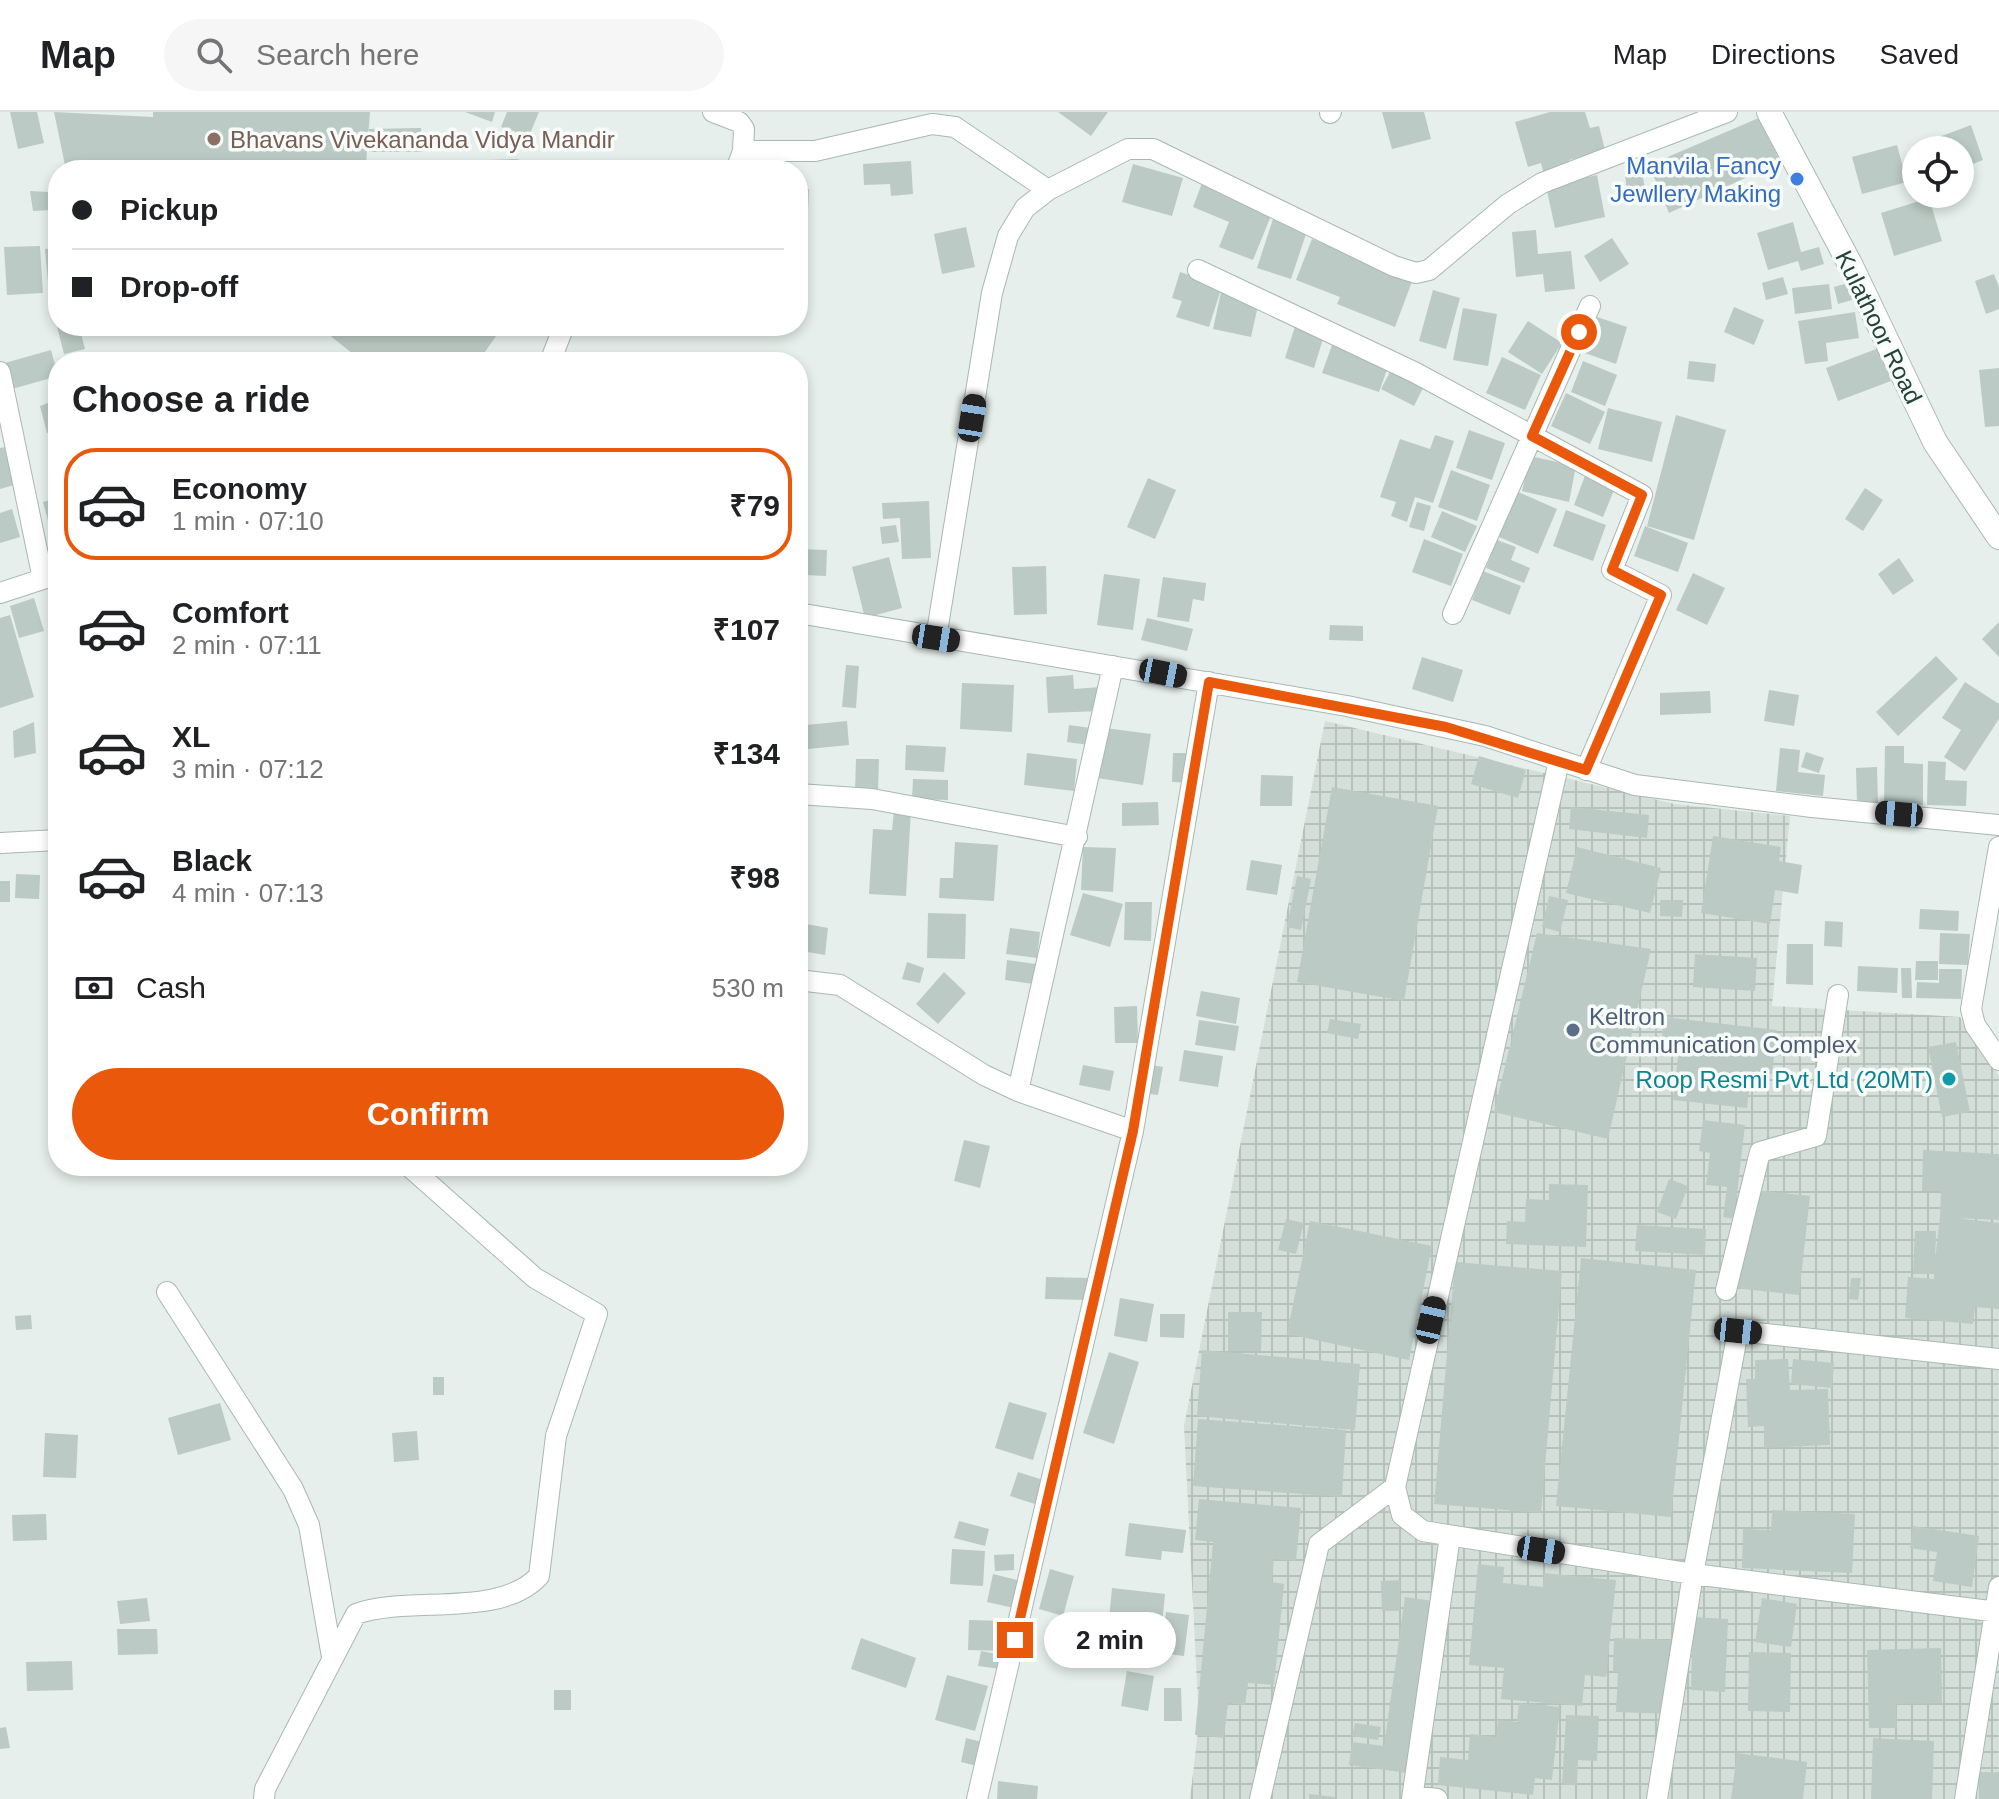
<!DOCTYPE html>
<meta charset="utf-8">
<style>
:root{--surface:#fff;--page:#f6f6f6;--text:#202124;--muted:#757577;--line:#e0e0e0;--accent:#ea580c}
body{margin:0;font-family:Arial,sans-serif;background:var(--page);color:var(--text);height:100vh;display:flex;flex-direction:column;font-size:30px;white-space:nowrap}
*{box-sizing:border-box;margin:0}
p{font-size:26px;color:var(--muted)}
.icon{flex:none;width:44px;height:44px;fill:none;stroke:currentColor;stroke-width:2;stroke-linecap:round;stroke-linejoin:round}
.map{position:relative;flex:1;overflow:hidden}
.details{position:absolute;left:48px;top:240px;width:760px;height:824px;display:flex;flex-direction:column;background:var(--surface);border-radius:32px;box-shadow:0 4px 12px #0003}
.details>*{flex:none}
.guide{position:absolute;left:48px;top:48px;width:760px;height:176px;border-radius:32px;box-shadow:0 4px 12px #0003;display:grid;align-content:center;height:176px;padding:0 24px;background:var(--surface)}
.tools{position:absolute;left:1902px;top:24px;display:grid;gap:16px}
.tools a{display:grid;place-items:center;width:72px;height:72px;border-radius:50%;background:var(--surface);box-shadow:0 4px 12px #0003;font-size:40px}
.end{position:absolute;width:36px;height:36px;margin:-18px;border:10px solid #ea580c;background:#fff;box-shadow:0 0 0 4px #fff}
.from{border-radius:50%}
.bubble{position:absolute;height:56px;border-radius:28px;background:var(--surface);box-shadow:0 4px 12px #0003;font-size:26px;font-weight:800;line-height:56px;text-align:center}
.car{position:absolute;width:24px;height:48px;margin:-24px -12px;border-radius:10px;box-shadow:0 0 6px 2px #0007;background:linear-gradient(#222 24%,#8ab4d8 0 40%,#222 0 76%,#8ab4d8 0 86%,#222 0)}
.guide b{display:flex;align-items:center;gap:28px;height:76px;font-size:30px}
.guide b+b{border-top:2px solid var(--line)}
.guide i{width:20px;height:20px;background:var(--text)}
ul{padding:0;list-style:none}
li{display:flex;align-items:center;gap:24px;height:112px;margin:0 16px 12px;padding:0 8px;border:4px solid transparent;border-radius:32px}
li div{flex:1}
li b{display:block;font-size:30px}
li em{font-style:normal;font-weight:800}
li.current{border-color:var(--accent)}
li>.icon{width:72px;height:72px;stroke-width:1.5}
h2{padding:0 24px;font-size:36px;line-height:96px}
.pay{display:flex;align-items:center;gap:20px;height:88px;padding:0 24px;font-size:30px}
.pay p{margin-inline-start:auto}
.action{display:flex;gap:16px;margin-top:auto;padding:16px 24px}
.action a{flex:1;height:92px;border-radius:48px;background:var(--accent);color:#fff;font-size:32px;font-weight:800;line-height:92px;text-align:center}
header{display:flex;align-items:center;gap:48px;box-sizing:border-box;height:112px;padding:0 40px;background:var(--surface);border-bottom:2px solid var(--line)}
header strong{font-size:38px}
nav{display:flex;gap:44px;margin-inline-start:auto;font-size:28px}
.search{width:560px;height:72px;background:var(--page);display:flex;align-items:center;gap:20px;box-sizing:border-box;padding:0 28px;border-radius:44px;color:var(--muted);font-size:30px}
.map>svg:first-child{display:block}
.industrial{fill:url(#industrial-grid)}
.building{fill:#bbcac4}
.lines{fill:none;stroke-linecap:round;stroke-linejoin:round}
.street-casing{stroke:#a8b8b2;stroke-width:22}
.secondary-casing{stroke:#a4bbb3;stroke-width:26}
.street{stroke:#fff;stroke-width:20}
.secondary{stroke:#fff;stroke-width:24}
.route{stroke:#ea580c;stroke-width:10}
.education-dot{fill:#8d6e63;stroke:#f7fbf9;stroke-width:3}
.shop-dot{fill:#3f7fe0;stroke:#f7fbf9;stroke-width:3}
.service-dot{fill:#5c6f8a;stroke:#f7fbf9;stroke-width:3}
.culture-dot{fill:#0f9aa8;stroke:#f7fbf9;stroke-width:3}
.labels{text-anchor:middle;dominant-baseline:central;stroke-width:7;stroke-linejoin:round;paint-order:stroke}
.education-label{font-size:24px;fill:#785e54;stroke:#f7fbf9;text-anchor:start}
.shop-label{font-size:24px;fill:#366cbe;stroke:#f7fbf9;text-anchor:end}
.street-label{font-size:24px;fill:#24423a;stroke:#f7fbf9}
.service-label{font-size:24px;fill:#4e5e75;stroke:#f7fbf9;text-anchor:start}
.culture-label{font-size:24px;fill:#0d838f;stroke:#f7fbf9;text-anchor:end}
</style>
<header>
<strong>Map</strong>
<div class="search"><svg class="icon" aria-label="search" viewBox="0 0 24 24"><circle cx="10" cy="10" r="6"/><path d="M15 15l6 6"/></svg>Search here</div>
<nav><a>Map</a><a>Directions</a><a>Saved</a></nav>
</header>
<div class="map">
<svg width="1999" height="1687" viewBox="0 0 1999 1687">
<defs>
<pattern id="industrial-grid" width="8" height="8" patternUnits="userSpaceOnUse" patternTransform="scale(2)"><rect width="8" height="8" fill="#d4dfda"/><path d="M0 4h8M4 0v8" fill="none" stroke="#b6c1bc"/></pattern>
</defs>
<rect width="100%" height="100%" fill="#e6efeb"/>
<path class="industrial" d="M1325,609L1675,692L1790,704L1772,894L1960,905L1999,964V1687H1190L1199,1610L1184,1314Z"/>
<path class="building" d="M10,0H37L44,31L18,37Z
M54,0L153,5V0H370L366,52L516,47L568,58H66Z
M465,0H495L492,10Z
M507,0H539L529,24L501,15Z
M1058,0H1108L1091,24Z
M1382,0H1424L1431,27L1392,37Z
M1550,0H1585L1590,16L1599,14L1605,38L1569,48L1572,60L1545,67L1541,51L1528,55L1515,10Z
M1761,5L1780,50L1669,101L1649,53Z
M1971,13L1983,48L1960,57V38H1926L1923,31Z
M421,16L422,40H369V17Z
M1897,33L1907,70L1862,82L1852,45Z
M911,49L913,82L891,84L890,72L864,73L863,52Z
M1133,52L1183,66L1172,104L1122,90Z
M1642,60L1645,77L1627,80L1625,62Z
M1597,63L1605,105L1555,116L1546,74Z
M1204,66L1275,94L1253,148L1219,135L1229,110L1193,95Z
M798,77H809L807,122L798,121Z
M30,79L50,80L51,98L33,99Z
M1929,86L1942,129L1894,144L1881,101Z
M1273,107L1307,119L1291,167L1257,156Z
M1793,110L1801,140L1819,135L1824,152L1801,159L1798,149L1768,158L1757,121Z
M966,115L975,155L942,162L934,122Z
M1536,118L1538,142L1571,139L1575,177L1545,180L1543,162L1516,165L1512,120Z
M1612,126L1629,152L1600,170L1584,144Z
M1312,127L1413,167L1395,215L1337,192L1340,185L1296,168Z
M40,134L43,181L7,183L4,135Z
M58,135V180L49,181L45,137Z
M1180,160L1222,174L1209,215L1176,205L1182,189L1172,186Z
M1994,162L1999,175V197L1986,202L1975,169Z
M1783,165L1788,182L1766,188L1762,171Z
M1855,169L1859,186L1838,192L1834,175Z
M1829,172L1832,197L1795,202L1792,176Z
M1433,178L1460,186L1446,237L1419,229Z
M1221,180L1259,189L1251,225L1213,217Z
M1734,195L1764,208L1754,233L1724,220Z
M1463,196L1497,202L1488,254L1453,248Z
M58,197V214H79L85,237L64,242L53,199Z
M1855,200L1859,226L1826,231L1828,249L1805,252L1798,209Z
M1591,203L1627,215L1616,252L1579,239Z
M1298,205L1327,214L1314,256L1285,246Z
M1528,209L1562,231L1542,262L1508,240Z
M324,214H503L478,250H363L328,222Z
M1336,222L1393,241L1379,280L1322,261Z
M1879,236L1891,269L1838,289L1826,256Z
M51,238L58,264L12,277L5,251Z
M1502,245L1541,263L1525,298L1486,281Z
M1583,249L1617,263L1605,294L1571,280Z
M1689,249L1716,252L1714,270L1687,267Z
M1999,256V314L1985,315L1979,258Z
M1390,260L1423,276L1414,294L1381,277Z
M1566,281L1605,300L1590,332L1551,314Z
M58,287V318L47,321L40,294Z
M1608,296L1662,310L1652,350L1598,337Z
M1676,303L1726,318L1694,428L1647,414Z
M1469,318L1505,331L1492,368L1456,356Z
M1435,323L1454,329L1433,391L1415,385L1407,410L1391,404L1396,390L1380,385L1400,327L1430,337Z
M6,335L14,373L0,377V336Z
M1530,344L1576,354L1569,390L1522,379Z
M1451,358L1490,373L1477,409L1438,395Z
M1586,361L1616,373L1603,405L1574,393Z
M1148,366L1176,378L1155,427L1127,415Z
M1865,376L1883,388L1863,419L1845,407Z
M1516,379L1557,397L1538,442L1497,424Z
M58,386V421L52,423L43,390Z
M929,389L931,446L902,447L900,406L883,407L882,391Z
M1417,390L1431,394L1424,419L1409,415Z
M12,397L20,425L0,431V401Z
M1566,398L1606,413L1593,449L1553,434Z
M1442,399L1477,414L1465,440L1431,425Z
M896,413L899,430L882,432L880,415Z
M1645,414L1688,431L1678,460L1634,444Z
M1424,427L1463,442L1451,474L1412,460Z
M1497,428L1516,435L1511,448L1530,456L1524,471L1486,456Z
M798,437L827,438L826,464L804,463L803,480H798Z
M889,445L902,496L865,506L852,455Z
M1899,446L1914,469L1893,483L1878,462Z
M1046,454L1047,502L1014,503L1012,455Z
M1483,459L1521,474L1510,503L1472,488Z
M1693,461L1725,476L1707,513L1676,498Z
M1104,462L1140,467L1133,518L1097,513Z
M1163,465L1206,471L1204,489L1193,487L1189,510L1157,505Z
M34,486L44,519L19,526L10,494Z
M52,494H58V515H52Z
M10,503L34,585L0,596V506Z
M1147,506L1193,517L1187,539L1141,528Z
M1999,510V545L1982,527Z
M1330,513L1363,514V529L1329,528Z
M798,525L803,526L801,598H798Z
M1936,544L1958,567L1898,624L1876,600Z
M1422,545L1463,558L1453,590L1412,577Z
M846,553L859,554L856,596L842,595Z
M1073,563L1074,577L1100,575L1102,599L1048,601L1046,565Z
M1965,570L1999,592V607L1965,659L1944,645L1961,618L1942,606Z
M962,571L1014,573L1012,620L960,617Z
M1769,578L1799,583L1794,614L1764,609Z
M1710,579L1711,601L1660,603V581Z
M847,609L849,633L808,637L806,613Z
M34,610L36,641L14,646L13,619Z
M1069,613L1091,616L1089,633L1067,630Z
M1105,616L1151,622L1143,673L1097,666Z
M906,633L946,635L944,660L905,658Z
M1885,634H1904V651L1923,652V693L1884,692Z
M1780,636L1800,638L1798,660L1825,663L1823,684L1776,679Z
M1806,640L1824,646L1819,661L1801,655Z
M1027,641L1077,647L1074,679L1024,673Z
M1173,641H1198L1197,671L1172,670Z
M1479,644L1526,658L1518,686L1471,672Z
M856,647H879L878,679H855Z
M1928,649L1946,650L1945,668L1967,669L1966,694L1927,693Z
M1877,655L1878,690H1857L1856,656Z
M1261,663L1293,664L1292,694H1260Z
M913,667L948,668V688L912,687Z
M1332,675L1438,694L1404,889L1297,870Z
M1158,690L1159,713L1122,714V691Z
M1571,695L1649,703L1647,726L1569,717Z
M894,698H911L906,784L869,782L873,717L892,718Z
M1713,724L1781,735L1779,749L1802,753L1798,782L1775,778L1770,812L1701,801Z
M955,730L998,733L994,789L939,786L940,766H953Z
M1083,735L1116,736L1113,780L1081,778Z
M1577,735L1661,756L1650,801L1566,781Z
M1251,748L1282,753L1277,783L1246,778Z
M16,762L40,763L39,787L15,786Z
M1297,764L1311,767L1301,818L1287,815Z
M0,769H10V790H0Z
M1083,781L1123,792L1110,835L1070,823Z
M1549,784L1568,788L1560,820L1542,815Z
M1660,788H1683L1682,805L1660,804Z
M1125,790H1152L1151,829L1124,828Z
M1920,797L1959,799L1958,819L1919,817Z
M928,801L966,802L965,847L927,846Z
M1825,809L1843,810L1842,835L1824,834Z
M806,812L828,816L825,843L802,839Z
M1010,816L1040,820L1037,846L1006,842Z
M1537,821L1651,837L1608,1027L1494,1000Z
M1940,821L1970,822L1968,853L1939,852Z
M1787,832H1813V873L1786,872Z
M1695,842L1757,846L1755,879L1693,875Z
M1007,848L1043,853L1040,873L1005,868Z
M1916,849H1938V868H1915Z
M907,850L924,856L920,871L902,867Z
M1858,854L1898,856L1897,881L1857,879Z
M1901,856H1911L1912,886H1902Z
M1939,857H1962L1961,887L1916,886L1917,870L1939,871Z
M944,860L966,881L938,912L916,892Z
M1201,879L1240,886L1236,912L1196,904Z
M1137,894L1138,931H1115L1114,895Z
M1664,905L1777,918L1772,962L1751,960L1747,996L1673,988L1679,937L1661,935Z
M1330,907L1361,912L1358,927L1327,921Z
M1199,908L1239,914L1235,939L1195,933Z
M1956,930L1970,1000L1942,1005L1928,935Z
M1184,938L1223,944L1218,975L1179,969Z
M1145,952L1163,955L1158,983L1141,981Z
M1083,953L1114,959L1110,979L1079,973Z
M1703,1008L1745,1013L1734,1107L1723,1105L1727,1075L1706,1073L1710,1041L1699,1039Z
M964,1028L990,1034L980,1076L954,1069Z
M1923,1038L1999,1042V1108L1955,1106L1999,1111V1197L1975,1195L1973,1212L1905,1206L1908,1165L1934,1167V1162H1913L1915,1119H1936L1935,1149L1940,1105L1941,1079H1922Z
M1669,1067L1688,1074L1676,1107L1657,1100Z
M1549,1072L1588,1073L1586,1135L1506,1132L1507,1109L1525,1110L1526,1087L1549,1088Z
M1747,1077L1810,1084L1799,1183L1735,1176Z
M1286,1107L1304,1111L1296,1142L1278,1138Z
M1310,1109L1432,1134L1409,1248L1287,1222Z
M1637,1113L1706,1117L1705,1143L1635,1139Z
M1581,1146L1696,1158L1671,1405L1556,1394Z
M1455,1150L1562,1159L1541,1401L1434,1392Z
M1046,1165L1089,1166V1188L1045,1187Z
M1851,1166H1861L1858,1188L1849,1187Z
M1120,1186L1154,1192L1147,1230L1114,1224Z
M1228,1200H1262L1261,1239H1228Z
M1160,1202H1185L1184,1226L1160,1225Z
M31,1203L32,1217L16,1218L15,1204Z
M1202,1238L1360,1252L1355,1318L1197,1304Z
M1109,1240L1139,1250L1114,1332L1083,1321Z
M1788,1247L1790,1278L1828,1277L1830,1333L1764,1336V1314L1748,1315L1746,1267H1755V1248Z
M1793,1247L1834,1251L1832,1276L1791,1272Z
M433,1265H444V1283H433Z
M1009,1290L1047,1301L1033,1348L995,1336Z
M220,1291L231,1328L178,1343L168,1306Z
M1198,1307L1346,1318L1342,1385L1193,1374Z
M417,1319L419,1348L394,1350L392,1321Z
M45,1321L78,1323L76,1366L43,1365Z
M1018,1360L1043,1368L1035,1392L1010,1384Z
M1199,1387L1301,1396L1296,1449L1274,1447L1272,1470L1284,1472L1274,1573L1248,1571L1245,1593L1228,1591L1224,1626L1195,1623L1213,1430L1195,1428Z
M1772,1398L1855,1402L1852,1461L1742,1456L1743,1417L1771,1418Z
M46,1402L47,1428L13,1429L12,1403Z
M959,1409L989,1417L985,1434L954,1426Z
M1129,1411L1186,1418L1183,1441L1162,1439L1161,1448L1125,1444Z
M1913,1414L1979,1424L1972,1475L1933,1469L1937,1440L1910,1436Z
M952,1437L985,1439L983,1474L950,1472Z
M1014,1442V1458L995,1459L994,1443Z
M1478,1452L1504,1455L1503,1471L1543,1475L1544,1461L1616,1468L1606,1565L1585,1563L1582,1594L1501,1587L1504,1556L1469,1553Z
M1050,1457L1074,1464L1063,1504L1039,1497Z
M993,1462L1025,1470L1018,1497L987,1490Z
M1400,1468V1499H1382L1381,1469Z
M1112,1476L1165,1482L1160,1534L1107,1528Z
M1405,1485L1440,1490L1415,1662L1349,1653L1352,1630L1384,1634Z
M147,1486L150,1509L120,1512L117,1489Z
M1762,1486L1797,1492L1791,1535L1755,1530Z
M1166,1500L1189,1503L1184,1544L1161,1541Z
M1693,1505L1728,1507L1725,1580L1691,1578Z
M969,1508L1005,1509L1004,1539L968,1538Z
M117,1517H157L158,1542L118,1543Z
M861,1526L916,1546L906,1576L851,1557Z
M1614,1526L1672,1528L1669,1602L1616,1600L1618,1560H1613Z
M1941,1536L1942,1591L1896,1592L1897,1616H1869L1867,1538Z
M981,1539L1003,1543L1001,1557L978,1554Z
M1749,1540L1791,1541L1790,1600L1748,1599Z
M72,1549L73,1578L27,1579L26,1550Z
M1127,1559L1154,1564L1148,1599L1121,1594Z
M947,1563L988,1574L975,1619L935,1608Z
M1164,1576H1181L1182,1609H1164Z
M554,1578H571V1598H554Z
M1519,1591L1560,1595L1552,1668L1535,1666L1533,1683L1438,1673L1440,1645L1468,1648L1470,1622L1496,1625L1498,1608L1517,1610Z
M1566,1603L1599,1604L1597,1649L1578,1648L1577,1673H1562Z
M1355,1611L1381,1615L1378,1628L1352,1624Z
M6,1615L10,1636L0,1637V1616Z
M966,1626L982,1630L977,1654L961,1650Z
M1873,1626L1934,1629L1932,1687H1871Z
M1737,1641L1807,1650L1803,1687H1731Z
M1978,1660H1999V1687H1979Z
M998,1669L1038,1674L1037,1687H997Z
M1309,1682L1335,1685V1687H1309Z"/>
<g class="lines">
<g class="street-casing">
<path id="street" d="M713,0L739,10L744,17L743,39L736,58
M1330,1L1331,0
M743,39H815L932,12L955,15L1048,78
M1198,158L1414,260L1642,383L1612,458L1661,483L1586,658
M550,250L562,219
M0,260L43,467
M0,481L58,462
M798,501L1347,594L1485,624L1635,673L1812,695L1999,713
M1453,502L1590,194
M936,526L992,181L1008,124L1025,96L1048,78L1128,37H1153L1394,154L1416,161L1429,158L1508,92L1542,71L1727,0
M1113,554L1018,979L1133,1019
M1559,649L1395,1375L1402,1403L1423,1419L1693,1462L1657,1687
M798,682L872,687L1077,725
M0,731L58,728
M1999,735L1971,897L1975,913L1999,948
M798,868L840,873L984,963L1018,979
M1726,1178L1760,1040L1816,1024L1838,883
M167,1180L293,1377L309,1413L332,1545
M1999,1247L1738,1219L1693,1462L1999,1500
M1413,1684L1437,1687
M264,1687L265,1677L356,1502C407,1483 500,1507 539,1464L556,1324L597,1202L535,1166L411,1056
M977,1687L1133,1019L1209,570
M1260,1687L1319,1432L1395,1375
M1412,1687L1450,1424
M1965,1687L1999,1475"/>
</g>
<g class="secondary-casing">
<path id="secondary" d="M1769,0L1851,154L1935,330L1999,425"/>
</g>
<use href="#street" class="street"/>
<use href="#secondary" class="secondary"/>
</g>
<g class="lines">
<path class="route" d="M1015,1528L1133,1019L1209,570L1446,615L1586,658L1661,483L1612,458L1642,383L1532,324L1579,220"/>
</g>
<circle class="education-dot" cx="214" cy="27" r="8"/>
<circle class="shop-dot" cx="1797" cy="67" r="8"/>
<circle class="service-dot" cx="1573" cy="918" r="8"/>
<circle class="culture-dot" cx="1949" cy="967" r="8"/>
<g class="labels">
<g class="education-label">
<text x="230" y="27">Bhavans Vivekananda Vidya Mandir</text>
</g>
<g class="shop-label">
<text x="1781" y="53">Manvila Fancy<tspan x="1781" dy="28">Jewllery Making</tspan></text>
</g>
<g class="street-label">
<text transform="translate(1879 215) rotate(64)">Kulathoor Road</text>
</g>
<g class="service-label">
<text x="1589" y="904">Keltron<tspan x="1589" dy="28">Communication Complex</tspan></text>
</g>
<g class="culture-label">
<text x="1933" y="967">Roop Resmi Pvt Ltd (20MT)</text>
</g>
</g>
</svg>
<div class="tools">
<a><svg class="icon" aria-label="locate" viewBox="0 0 24 24"><circle cx="12" cy="12" r="6"/><path d="M12 2v4M12 18v4M2 12h4M18 12h4"/></svg></a>
</div>
<i class="end from" style="left:1579px;top:220px"></i>
<i class="end" style="left:1015px;top:1528px"></i>
<div class="bubble" style="left:1044px;top:1500px;width:132px">2 min</div>
<i class="car" style="left:972px;top:306px;rotate:9deg"></i>
<i class="car" style="left:936px;top:526px;rotate:99deg"></i>
<i class="car" style="left:1163px;top:561px;rotate:101deg"></i>
<i class="car" style="left:1899px;top:702px;rotate:275deg"></i>
<i class="car" style="left:1431px;top:1208px;rotate:13deg"></i>
<i class="car" style="left:1738px;top:1219px;rotate:96deg"></i>
<i class="car" style="left:1541px;top:1438px;rotate:99deg"></i>
<div class="guide">
<b><i class="from"></i>Pickup</b>
<b><i></i>Drop-off</b>
</div>
<section class="details">
<h2>Choose a ride</h2>
<ul>
<li class="current"><svg class="icon" aria-label="car" viewBox="0 0 24 24"><path d="M5 17H2v-5l4-1 3-4h7l3 4 3 1v5h-3M9 17h6M6 11h13"/><circle cx="7" cy="17" r="2"/><circle cx="17" cy="17" r="2"/></svg><div><b>Economy</b><p>1 min · 07:10</p></div><em>₹79</em></li>
<li><svg class="icon" aria-label="car" viewBox="0 0 24 24"><path d="M5 17H2v-5l4-1 3-4h7l3 4 3 1v5h-3M9 17h6M6 11h13"/><circle cx="7" cy="17" r="2"/><circle cx="17" cy="17" r="2"/></svg><div><b>Comfort</b><p>2 min · 07:11</p></div><em>₹107</em></li>
<li><svg class="icon" aria-label="car" viewBox="0 0 24 24"><path d="M5 17H2v-5l4-1 3-4h7l3 4 3 1v5h-3M9 17h6M6 11h13"/><circle cx="7" cy="17" r="2"/><circle cx="17" cy="17" r="2"/></svg><div><b>XL</b><p>3 min · 07:12</p></div><em>₹134</em></li>
<li><svg class="icon" aria-label="car" viewBox="0 0 24 24"><path d="M5 17H2v-5l4-1 3-4h7l3 4 3 1v5h-3M9 17h6M6 11h13"/><circle cx="7" cy="17" r="2"/><circle cx="17" cy="17" r="2"/></svg><div><b>Black</b><p>4 min · 07:13</p></div><em>₹98</em></li>
</ul>
<div class="pay"><svg class="icon" aria-label="cash" viewBox="0 0 24 24"><path d="M3 7h18v10H3z"/><circle cx="12" cy="12" r="2"/></svg>Cash<p>530 m</p></div>
<div class="action"><a>Confirm</a></div>
</section>
</div>
